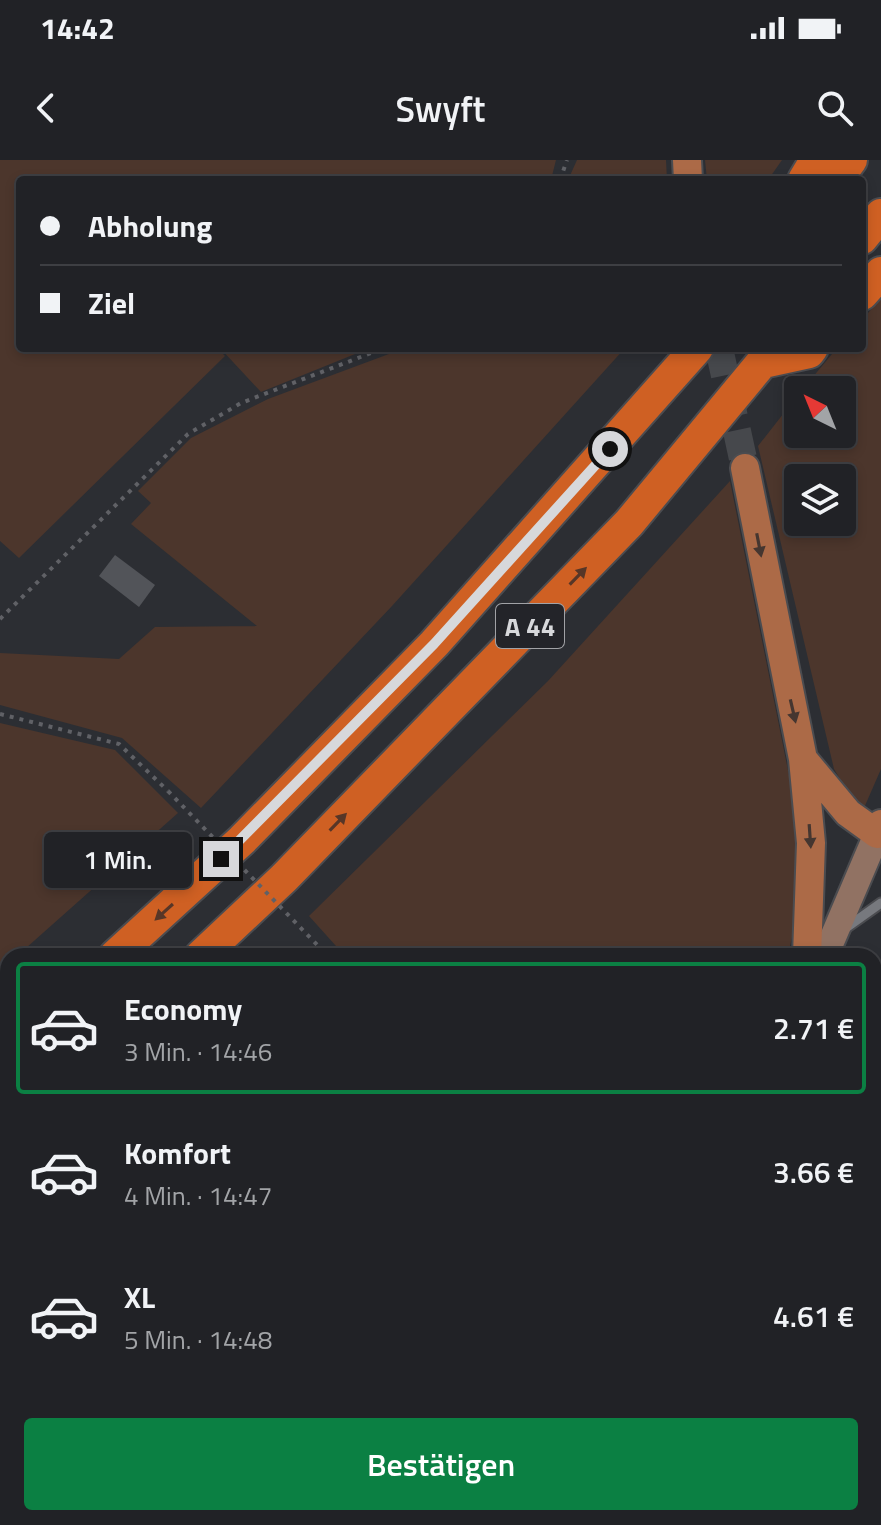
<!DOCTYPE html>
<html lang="de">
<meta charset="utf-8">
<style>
:root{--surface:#212226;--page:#292a2e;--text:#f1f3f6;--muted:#a2a4a7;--line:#3e3f43;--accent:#0b8043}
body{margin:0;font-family:"Titillium Web",sans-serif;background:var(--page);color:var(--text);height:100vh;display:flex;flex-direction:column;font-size:30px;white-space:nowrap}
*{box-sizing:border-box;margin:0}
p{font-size:26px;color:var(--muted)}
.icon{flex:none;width:44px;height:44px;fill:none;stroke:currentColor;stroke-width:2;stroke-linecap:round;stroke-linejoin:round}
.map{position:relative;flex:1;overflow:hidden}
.side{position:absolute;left:0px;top:788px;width:882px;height:578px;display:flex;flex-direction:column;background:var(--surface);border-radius:24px 24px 0 0;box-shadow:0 4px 12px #0003,0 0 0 2px var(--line)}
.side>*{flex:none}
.top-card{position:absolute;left:16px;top:16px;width:850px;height:176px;border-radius:8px;box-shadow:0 4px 12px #0003,0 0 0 2px var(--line);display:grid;align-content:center;height:176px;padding:0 24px;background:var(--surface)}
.needle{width:52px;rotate:317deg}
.fabs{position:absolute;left:784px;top:216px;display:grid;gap:16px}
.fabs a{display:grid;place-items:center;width:72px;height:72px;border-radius:8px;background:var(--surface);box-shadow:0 4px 12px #0003,0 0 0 2px var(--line);font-size:40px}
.end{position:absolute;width:36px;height:36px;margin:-18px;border:10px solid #d7d8db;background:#111;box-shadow:0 0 0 4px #111}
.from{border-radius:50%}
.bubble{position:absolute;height:56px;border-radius:8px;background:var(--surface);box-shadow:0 4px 12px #0003,0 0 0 2px var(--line);font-size:26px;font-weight:600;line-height:56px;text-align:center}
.top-card b{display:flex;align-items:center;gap:28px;height:76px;font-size:30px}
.top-card b+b{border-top:2px solid var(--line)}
.top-card i{width:20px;height:20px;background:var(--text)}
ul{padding:14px 0 0;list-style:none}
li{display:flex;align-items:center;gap:24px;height:132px;margin:0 16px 12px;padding:0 8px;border:4px solid transparent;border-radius:8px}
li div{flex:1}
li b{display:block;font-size:30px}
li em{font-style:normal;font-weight:600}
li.selected{border-color:var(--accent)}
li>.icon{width:72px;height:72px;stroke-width:1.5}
.primary-button{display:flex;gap:16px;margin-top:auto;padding:16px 24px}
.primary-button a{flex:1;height:92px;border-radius:8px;background:var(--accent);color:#fff;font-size:32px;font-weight:600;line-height:92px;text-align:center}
.status{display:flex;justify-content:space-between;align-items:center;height:56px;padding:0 40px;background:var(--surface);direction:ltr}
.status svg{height:22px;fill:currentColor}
header{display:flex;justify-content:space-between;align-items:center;height:104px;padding:0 24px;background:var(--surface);font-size:36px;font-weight:600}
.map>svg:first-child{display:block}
.green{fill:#4c362c;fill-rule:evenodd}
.building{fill:#525459}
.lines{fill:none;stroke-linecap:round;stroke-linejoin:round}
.primary-tunnel{stroke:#46484c;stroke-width:28;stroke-dasharray:28 14;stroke-linecap:butt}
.lane-casing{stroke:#4b4c50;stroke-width:13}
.secondary-casing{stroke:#4b4c50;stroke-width:30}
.primary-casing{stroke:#4b4c50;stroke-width:32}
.highway-casing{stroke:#4b4c50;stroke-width:36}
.path{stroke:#606166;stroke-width:4;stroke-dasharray:4 6;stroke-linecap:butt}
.lane{stroke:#77797e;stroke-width:9}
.secondary{stroke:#917263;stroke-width:26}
.primary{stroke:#ac6a47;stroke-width:28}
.highway{stroke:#cf6023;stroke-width:32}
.path-bridge{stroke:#606166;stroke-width:4;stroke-dasharray:4 6;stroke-linecap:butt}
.oneway{fill:#453630}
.oneway2{fill:#573627}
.route{stroke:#d7d8db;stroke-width:10}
.labels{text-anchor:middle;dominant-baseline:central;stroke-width:8;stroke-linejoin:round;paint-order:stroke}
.shield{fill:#232429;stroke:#a1a2a6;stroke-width:2}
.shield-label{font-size:26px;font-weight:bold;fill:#d7d8db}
</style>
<div class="status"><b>14:42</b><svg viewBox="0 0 49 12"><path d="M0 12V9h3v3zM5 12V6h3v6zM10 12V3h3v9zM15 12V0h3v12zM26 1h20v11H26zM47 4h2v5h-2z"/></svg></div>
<header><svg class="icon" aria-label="back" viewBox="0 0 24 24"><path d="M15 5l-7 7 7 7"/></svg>Swyft<svg class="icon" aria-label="search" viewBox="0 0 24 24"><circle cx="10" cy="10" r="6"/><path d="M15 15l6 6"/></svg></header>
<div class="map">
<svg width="881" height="1365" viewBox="0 0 881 1365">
<rect width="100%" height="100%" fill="#2c2e33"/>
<path class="green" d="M0,0H556L551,20H20V188H217L225,196L19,398L0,381Z
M577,0H666L667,20H568Z
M705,0H782L768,20H707Z
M881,138V609L864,648L849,634L834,609L758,286L798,235V274H842V230H802L837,188H862V160ZM798,318H842V362H798Z
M220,188H370L261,232Z
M405,188H625L392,446L201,648L122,578L0,545V493L119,499L155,467L257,466L131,364L151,343L138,331L191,278L268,239Z
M730,321L802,680L798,748L788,796H345L309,756L548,521Z
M0,563L115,590L178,653L17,796H8V804L0,811Z
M8,1108V1358H556L552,1365H0V1115Z"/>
<path class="building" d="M115,395L155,425L139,447L99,416Z"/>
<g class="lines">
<path class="primary-tunnel" d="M719,188L745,308"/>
<g class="lane-casing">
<path id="lane" d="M843,770L881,743"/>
</g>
<g class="secondary-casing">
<path id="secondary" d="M825,796L877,674
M577,1365L581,1358"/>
</g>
<g class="primary-casing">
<path id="primary" d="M687,0L688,20
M745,308L803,599L811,683L807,796
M803,599L848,653L877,674L881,664"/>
</g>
<g class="highway-casing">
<path id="highway" d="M804,20L816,0
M836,20L851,0
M862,78L881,55
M862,134L881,113
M763,202L809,192L812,188
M115,796L242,680L434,484L697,188
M201,796L284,718L629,363L774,188
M0,901L8,894
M0,982L8,975"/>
</g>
<path class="path" d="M560,20L567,0
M0,459L188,274L241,243L384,188
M0,554L119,584L168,631
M326,794L327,796
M0,1151L8,1157
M257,1358L267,1365
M211,1365L217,1358"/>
<use href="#lane" class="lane"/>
<use href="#secondary" class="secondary"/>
<use href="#primary" class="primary"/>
<use href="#highway" class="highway"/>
<path class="path-bridge" d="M168,631L326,794"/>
</g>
<defs><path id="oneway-solid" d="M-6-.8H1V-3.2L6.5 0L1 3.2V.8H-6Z" transform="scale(2)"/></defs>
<g class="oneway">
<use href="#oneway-solid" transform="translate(759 385) rotate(79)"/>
<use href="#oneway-solid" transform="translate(793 551) rotate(77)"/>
<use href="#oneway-solid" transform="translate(810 676) rotate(86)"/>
</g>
<g class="oneway2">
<use href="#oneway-solid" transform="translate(578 416) rotate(-46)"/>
<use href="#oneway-solid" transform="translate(338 662) rotate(-46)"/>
<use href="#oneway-solid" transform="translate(164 752) rotate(138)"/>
</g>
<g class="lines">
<path class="route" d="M221,699L434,484L610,289"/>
</g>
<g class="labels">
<rect class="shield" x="496" y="444" width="68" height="44" rx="6"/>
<g class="shield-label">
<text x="530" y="466">A 44</text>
</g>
</g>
</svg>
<div class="fabs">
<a><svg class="needle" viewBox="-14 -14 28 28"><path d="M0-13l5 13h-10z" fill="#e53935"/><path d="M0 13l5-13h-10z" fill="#a2a4a7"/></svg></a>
<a><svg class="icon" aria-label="layers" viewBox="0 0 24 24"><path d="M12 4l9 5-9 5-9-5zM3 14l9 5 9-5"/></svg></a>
</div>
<i class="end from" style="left:610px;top:289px"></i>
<i class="end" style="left:221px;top:699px"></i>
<div class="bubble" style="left:44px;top:672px;width:148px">1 Min.</div>
<div class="top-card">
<b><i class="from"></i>Abholung</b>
<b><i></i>Ziel</b>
</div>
<section class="side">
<ul>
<li class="selected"><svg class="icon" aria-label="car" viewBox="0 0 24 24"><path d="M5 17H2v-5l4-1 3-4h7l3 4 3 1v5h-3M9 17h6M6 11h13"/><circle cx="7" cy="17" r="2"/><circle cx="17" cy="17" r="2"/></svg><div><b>Economy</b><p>3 Min. · 14:46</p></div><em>2.71 €</em></li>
<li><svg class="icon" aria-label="car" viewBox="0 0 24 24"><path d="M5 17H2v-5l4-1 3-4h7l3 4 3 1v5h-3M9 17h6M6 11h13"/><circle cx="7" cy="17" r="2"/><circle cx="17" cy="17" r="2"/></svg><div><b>Komfort</b><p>4 Min. · 14:47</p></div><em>3.66 €</em></li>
<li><svg class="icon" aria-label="car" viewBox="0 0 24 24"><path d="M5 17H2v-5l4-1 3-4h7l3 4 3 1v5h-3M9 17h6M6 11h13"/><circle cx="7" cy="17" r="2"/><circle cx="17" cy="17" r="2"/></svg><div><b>XL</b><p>5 Min. · 14:48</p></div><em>4.61 €</em></li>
</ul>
<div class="primary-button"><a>Bestätigen</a></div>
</section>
</div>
